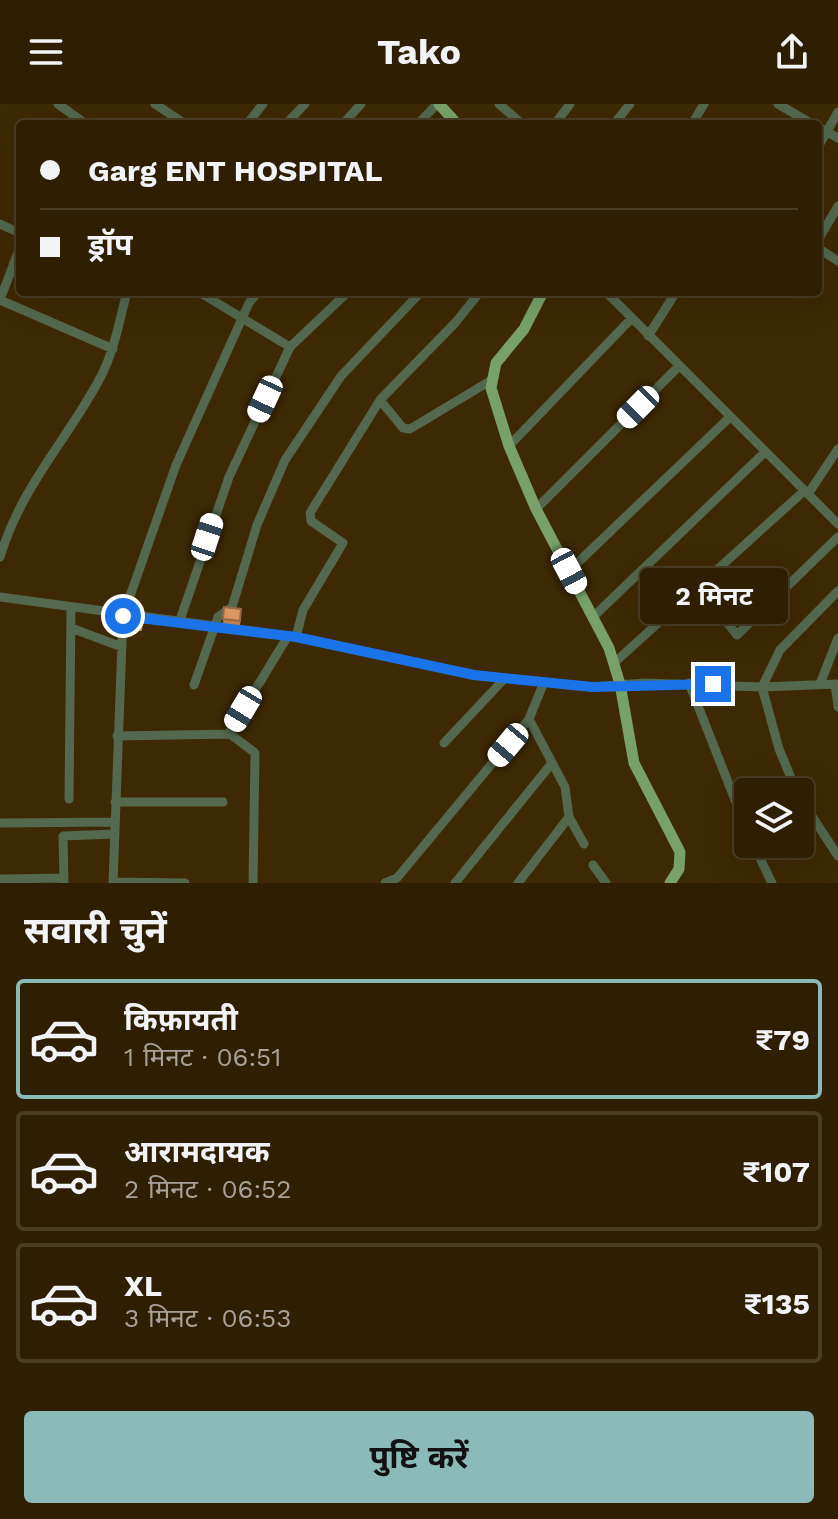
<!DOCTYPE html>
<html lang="hi">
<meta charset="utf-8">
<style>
:root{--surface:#2e1f02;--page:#36270c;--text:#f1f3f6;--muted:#a7a299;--line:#493d24;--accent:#8bbbb9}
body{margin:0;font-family:"Work Sans","Noto Sans Devanagari",sans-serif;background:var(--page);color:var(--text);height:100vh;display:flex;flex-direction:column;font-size:30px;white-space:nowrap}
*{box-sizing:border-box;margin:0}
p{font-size:26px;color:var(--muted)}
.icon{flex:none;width:44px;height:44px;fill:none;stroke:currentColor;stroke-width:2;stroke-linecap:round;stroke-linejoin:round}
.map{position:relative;height:779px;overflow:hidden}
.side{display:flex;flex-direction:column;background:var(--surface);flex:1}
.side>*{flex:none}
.banner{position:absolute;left:16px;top:16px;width:806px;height:176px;border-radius:8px;box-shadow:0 8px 32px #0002,0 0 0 2px var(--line);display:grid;align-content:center;height:176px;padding:0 24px;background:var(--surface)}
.fabs{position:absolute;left:734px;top:674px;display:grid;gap:16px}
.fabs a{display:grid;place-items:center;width:80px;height:80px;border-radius:8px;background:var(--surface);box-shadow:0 8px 32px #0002,0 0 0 2px var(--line);font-size:40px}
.end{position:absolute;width:36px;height:36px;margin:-18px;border:10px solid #1a73e8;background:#fff;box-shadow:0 0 0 4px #fff}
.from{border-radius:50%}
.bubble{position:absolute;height:56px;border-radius:8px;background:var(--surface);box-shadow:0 8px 32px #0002,0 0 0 2px var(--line);font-size:26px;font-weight:700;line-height:56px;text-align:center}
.car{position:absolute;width:24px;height:48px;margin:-24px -12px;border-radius:10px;box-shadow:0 0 6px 2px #0007;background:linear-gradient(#fff 24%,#345 0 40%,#fff 0 76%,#345 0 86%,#fff 0)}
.banner b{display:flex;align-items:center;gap:28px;height:76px;font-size:30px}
.banner b+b{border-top:2px solid var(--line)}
.banner i{width:20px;height:20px;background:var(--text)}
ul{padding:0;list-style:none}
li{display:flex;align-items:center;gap:24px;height:120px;margin:0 16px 12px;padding:0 8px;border:4px solid var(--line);border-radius:8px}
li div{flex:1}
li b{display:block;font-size:30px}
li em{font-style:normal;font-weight:700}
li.current{border-color:var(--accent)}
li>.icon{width:72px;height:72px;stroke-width:1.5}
h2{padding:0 24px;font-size:36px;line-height:96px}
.button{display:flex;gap:16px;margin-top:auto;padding:16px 24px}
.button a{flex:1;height:92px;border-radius:8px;background:var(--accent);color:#111;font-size:32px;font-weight:700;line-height:92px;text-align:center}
header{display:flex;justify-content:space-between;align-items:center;height:104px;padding:0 24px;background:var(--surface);font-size:36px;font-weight:700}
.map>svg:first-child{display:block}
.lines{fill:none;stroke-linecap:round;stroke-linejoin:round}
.minor{stroke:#53684d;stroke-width:9}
.major{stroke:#77a169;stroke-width:11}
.wall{fill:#bb8053}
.building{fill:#da9560;stroke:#996843;stroke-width:2}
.route{stroke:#1a73e8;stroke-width:10}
</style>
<header><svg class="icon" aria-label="menu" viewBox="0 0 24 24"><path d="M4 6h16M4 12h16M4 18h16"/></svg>Tako<svg class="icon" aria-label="share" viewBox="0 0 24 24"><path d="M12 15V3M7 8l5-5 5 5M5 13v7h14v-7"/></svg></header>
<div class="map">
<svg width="838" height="779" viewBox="0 0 838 779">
<rect width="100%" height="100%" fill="#3d2903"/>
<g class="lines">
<path class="minor" d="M58,0L86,20
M155,0L185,20
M499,0L522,20
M778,0L812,20
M247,20L263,0
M286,20L305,0
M343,20L361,0
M418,20L437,0
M555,20L570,0
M614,20L630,0
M692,20L704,0
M818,23L838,34
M818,43L838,8
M0,120L20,129
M818,136L838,102
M20,143L0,196L113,245
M818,144L838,157
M199,188L290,243
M606,188L838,420
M648,232L676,188
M380,296L403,324L410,325L490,277
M509,342L631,215
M808,390L838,345
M536,405L679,262
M0,453C21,383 65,339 99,276C114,249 119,218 127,188
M569,467L730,313
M698,482L737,531L838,433
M0,493L296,533L474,571L592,583L644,579L762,583L838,580
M593,513L765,348
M179,519L229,373L290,243L348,188
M71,524L122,543
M296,533L303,506L343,439L311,417L310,409L380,296L455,219L480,188
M614,559L804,387
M689,579L748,729
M820,580L838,534
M835,580L838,603
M194,581L218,513L232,503L257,421L285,356L341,272L421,188
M529,615L565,683L569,713L584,740
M228,630L288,532
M117,632L230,630L255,649L253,779
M444,639L505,574
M797,688L779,645L762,583L780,546L838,487
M800,694L838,752
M69,695L71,504
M115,698H223
M0,719L114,718
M753,740L772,779
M593,761L606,779
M0,775L63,774
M113,778L185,779
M64,779L63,732L114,730
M113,779L123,512L176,361L249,199L258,188
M385,779L397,774L529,615L544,578
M455,779L552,659
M518,779L569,713"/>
<path class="major" d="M439,0L457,20
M543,188L524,225L496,259L491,284L509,342L536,405L609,544L620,580L634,659L680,748L679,765L670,779"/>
</g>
<path class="wall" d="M224,503L241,511L240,522L223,521Z
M129,510L143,511L142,527L128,526Z"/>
<path class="building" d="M224,503L241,505L240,517L223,515Z
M129,510L143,511L142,521L128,520Z"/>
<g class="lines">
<path class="route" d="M123,512L296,533L474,571L592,583L713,580"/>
</g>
</svg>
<div class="fabs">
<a><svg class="icon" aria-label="layers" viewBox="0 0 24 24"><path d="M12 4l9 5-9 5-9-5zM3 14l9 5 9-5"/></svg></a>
</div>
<i class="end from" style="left:123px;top:512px"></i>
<i class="end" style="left:713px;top:580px"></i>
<div class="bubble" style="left:640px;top:464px;width:148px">2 मिनट</div>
<i class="car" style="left:265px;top:295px;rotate:205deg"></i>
<i class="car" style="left:638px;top:303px;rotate:225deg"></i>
<i class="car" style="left:207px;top:433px;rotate:18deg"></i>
<i class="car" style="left:569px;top:467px;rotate:152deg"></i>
<i class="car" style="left:243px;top:605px;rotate:211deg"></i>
<i class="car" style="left:508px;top:641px;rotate:220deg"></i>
<div class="banner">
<b><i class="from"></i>Garg ENT HOSPITAL</b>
<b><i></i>ड्रॉप</b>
</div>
</div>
<section class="side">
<h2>सवारी चुनें</h2>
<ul>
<li class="current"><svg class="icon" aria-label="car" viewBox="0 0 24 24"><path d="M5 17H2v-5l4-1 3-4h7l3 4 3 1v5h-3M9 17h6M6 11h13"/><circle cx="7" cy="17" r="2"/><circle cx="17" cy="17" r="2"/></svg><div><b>किफ़ायती</b><p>1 मिनट · 06:51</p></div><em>₹79</em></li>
<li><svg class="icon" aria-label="car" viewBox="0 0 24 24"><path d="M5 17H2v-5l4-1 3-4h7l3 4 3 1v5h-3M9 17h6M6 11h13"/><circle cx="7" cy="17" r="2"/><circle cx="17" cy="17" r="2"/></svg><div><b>आरामदायक</b><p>2 मिनट · 06:52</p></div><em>₹107</em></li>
<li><svg class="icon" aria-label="car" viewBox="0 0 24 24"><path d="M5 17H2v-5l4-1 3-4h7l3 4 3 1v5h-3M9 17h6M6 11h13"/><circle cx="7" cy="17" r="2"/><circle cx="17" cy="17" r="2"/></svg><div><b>XL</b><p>3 मिनट · 06:53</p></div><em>₹135</em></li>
</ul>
<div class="button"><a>पुष्टि करें</a></div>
</section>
